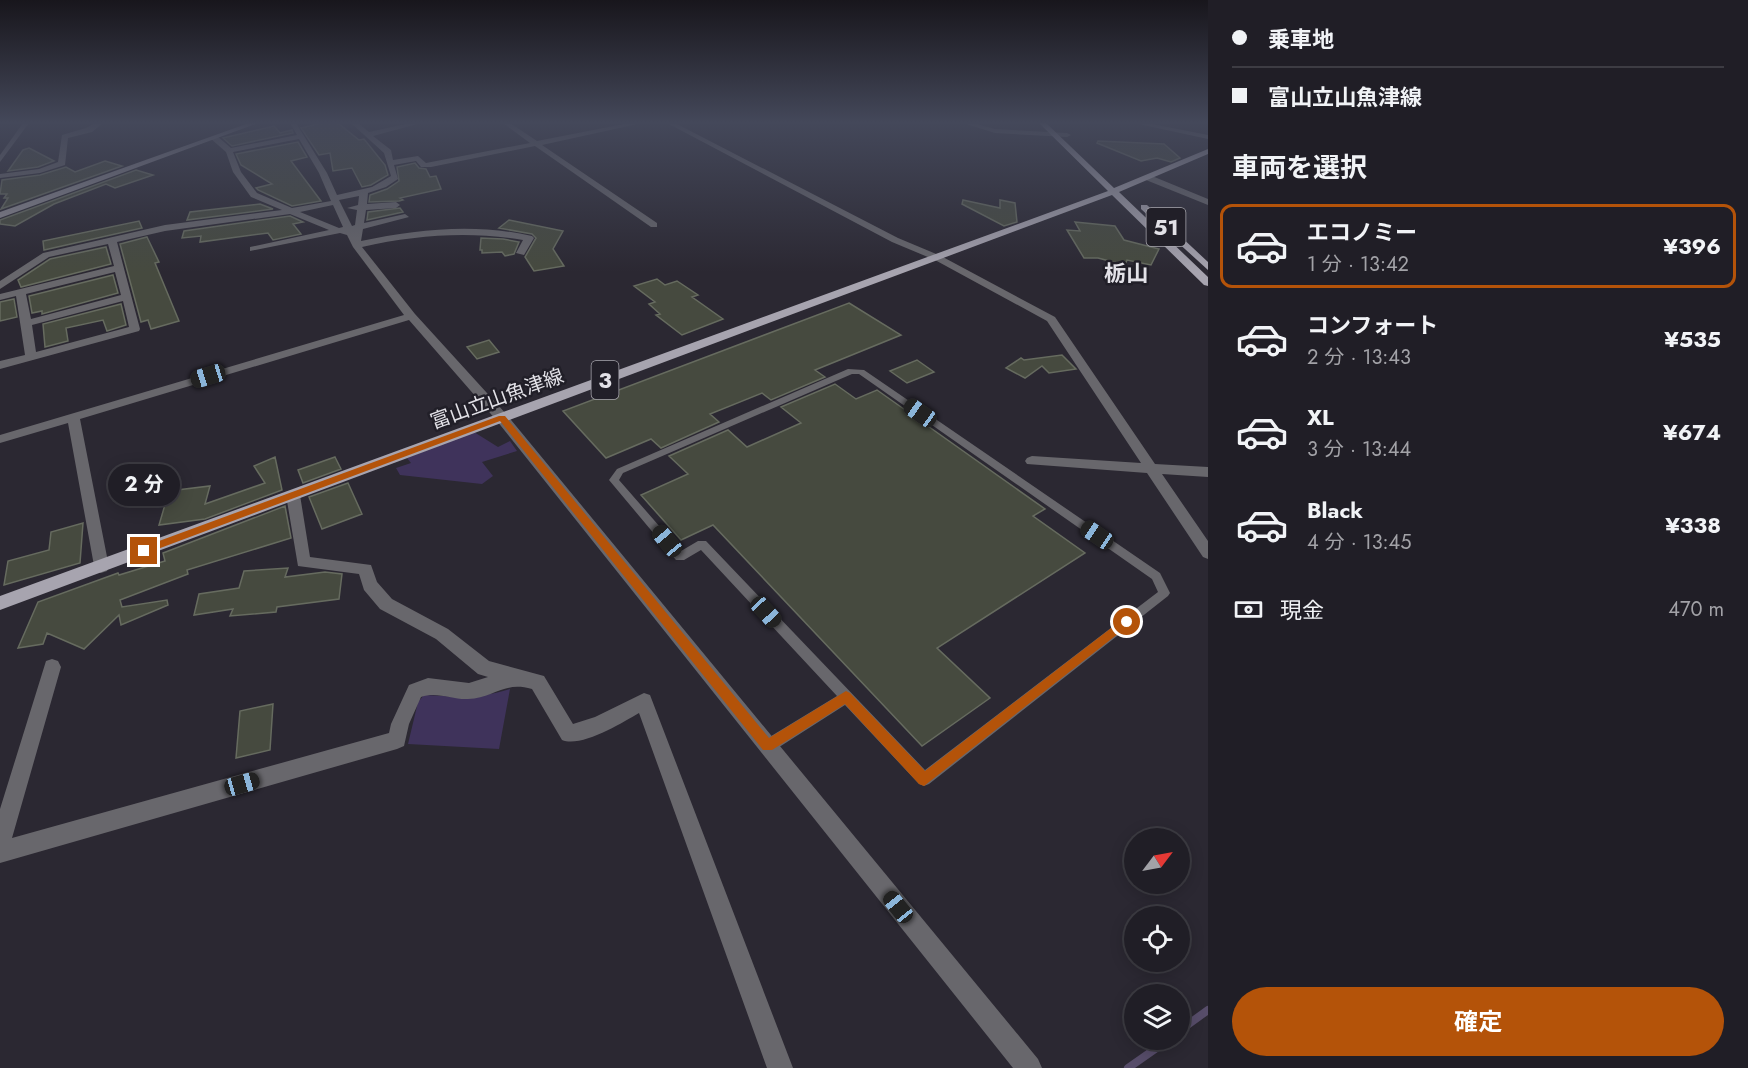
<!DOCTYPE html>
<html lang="ja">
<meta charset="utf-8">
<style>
:root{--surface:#201e26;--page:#28272e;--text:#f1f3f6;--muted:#a2a2a7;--line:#3d3c43;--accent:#b45309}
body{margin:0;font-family:Jost,"Noto Sans JP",sans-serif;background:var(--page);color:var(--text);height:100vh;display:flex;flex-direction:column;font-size:22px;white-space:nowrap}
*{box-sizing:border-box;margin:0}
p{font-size:20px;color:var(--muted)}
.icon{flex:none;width:33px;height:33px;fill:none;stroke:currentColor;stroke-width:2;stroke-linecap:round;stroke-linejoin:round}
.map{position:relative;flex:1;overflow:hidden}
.sheet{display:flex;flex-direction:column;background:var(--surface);width:540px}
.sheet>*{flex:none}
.top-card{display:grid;align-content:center;height:132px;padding:0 24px;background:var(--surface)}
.needle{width:39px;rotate:58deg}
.controls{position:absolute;left:1124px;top:828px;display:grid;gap:12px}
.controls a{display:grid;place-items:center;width:66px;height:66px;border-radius:50%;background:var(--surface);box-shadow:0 3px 15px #0003,0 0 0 2px var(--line);font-size:30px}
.end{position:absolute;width:27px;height:27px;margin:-14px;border:8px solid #b45309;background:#fff;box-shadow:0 0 0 3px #fff}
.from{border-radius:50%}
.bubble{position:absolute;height:42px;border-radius:21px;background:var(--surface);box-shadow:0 3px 15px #0003,0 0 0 2px var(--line);font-size:20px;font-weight:700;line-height:42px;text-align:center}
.car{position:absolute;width:18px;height:36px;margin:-18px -9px;border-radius:8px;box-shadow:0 0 4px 2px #0007;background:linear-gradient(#222 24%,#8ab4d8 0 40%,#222 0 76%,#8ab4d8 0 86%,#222 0)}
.top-card b{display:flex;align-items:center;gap:21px;height:57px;font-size:22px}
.top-card b+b{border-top:2px solid var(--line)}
.top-card i{width:15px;height:15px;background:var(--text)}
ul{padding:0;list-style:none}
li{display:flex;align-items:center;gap:18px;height:84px;margin:0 12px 9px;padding:0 12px;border:3px solid transparent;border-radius:12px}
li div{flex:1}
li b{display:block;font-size:22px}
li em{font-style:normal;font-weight:700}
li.current{border-color:var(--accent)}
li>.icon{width:54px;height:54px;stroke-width:1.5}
h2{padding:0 24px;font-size:27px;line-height:72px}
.pay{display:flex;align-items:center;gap:15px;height:66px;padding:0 24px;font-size:22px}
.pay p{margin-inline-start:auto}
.primary-button{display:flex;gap:12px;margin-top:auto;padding:12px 24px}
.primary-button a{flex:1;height:69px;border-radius:36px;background:var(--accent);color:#fff;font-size:24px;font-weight:700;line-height:69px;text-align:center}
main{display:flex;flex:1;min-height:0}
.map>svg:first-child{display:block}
.green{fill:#3f335b}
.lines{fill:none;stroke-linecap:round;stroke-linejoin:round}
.stream{stroke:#574d6a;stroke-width:8}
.building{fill:#464a3f;stroke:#666b5f;stroke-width:1.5}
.service{fill:#68676c;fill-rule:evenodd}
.minor{fill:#68676c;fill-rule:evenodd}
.tertiary{fill:#68676c;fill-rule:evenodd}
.secondary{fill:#8c8a92;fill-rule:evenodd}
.primary{fill:#a7a4af;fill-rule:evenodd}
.route{fill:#b45309}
.labels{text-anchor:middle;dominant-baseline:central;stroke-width:5;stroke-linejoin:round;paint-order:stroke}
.far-street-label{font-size:20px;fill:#e2e1e7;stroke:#211f28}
.shield{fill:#211f28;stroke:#a8a7ae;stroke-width:1.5}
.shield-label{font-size:22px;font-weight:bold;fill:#e2e1e7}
.far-neighbourhood-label{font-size:22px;font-weight:bold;fill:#e2e1e7;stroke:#211f28}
</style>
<main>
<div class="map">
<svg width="1208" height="1068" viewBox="0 0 1208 1068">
<rect width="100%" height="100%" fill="#2b2832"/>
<path class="green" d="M474,432L498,447L510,441L517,451L482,462L493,476L482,484L400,475L396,468L411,463L407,458Z
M510,689L499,749L408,744L418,702L424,695C457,697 478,699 510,689Z"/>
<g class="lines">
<path class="stream" d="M1179,1031L1208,1010
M1128,1068L1168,1040"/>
</g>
<path class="building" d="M322,123H338L359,140L364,139L385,165L388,175L371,185L362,187L352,168L333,171L330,153L319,155L301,128Z
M274,126L280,133L292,130L293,133L232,146L223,138Z
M1098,141L1164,144L1180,158L1171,162L1157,158L1141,161L1097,143Z
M298,142L307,157L291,161L321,201L292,206L258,190L256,188L272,184L241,165L236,154Z
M29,148L54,161L38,167L8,171L23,150Z
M105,161L122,166L1,209L8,198H4L7,194H0L2,180L40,175L66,167L75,172Z
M415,163L419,168L426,169L430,177L436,176L441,189L400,198L403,200L399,201L369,202L370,195L387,189L399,181L397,167Z
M136,170L153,175L115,188L106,184L54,204L15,226L0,224V220Z
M963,200L1000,208V200L1015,203L1017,222L1004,226L962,204Z
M260,204L273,209L187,220L190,212Z
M400,208L403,212L367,220L368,212Z
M290,216L303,222L293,224L301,234L273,240L268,233L200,242L201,236L182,238L184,231Z
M509,220L563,231L553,249L564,266L534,271L525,257L536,238L532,234L499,228Z
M139,221L142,228L44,250L43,241Z
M1075,222L1115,226L1124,240L1159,249L1151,265L1127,260L1125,265L1098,258H1084L1067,230L1080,231Z
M147,237L159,262L155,263L179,321L151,329L148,320L141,322L120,244Z
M481,238L503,239L519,242L514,254L505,256L502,252L482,253V250H480Z
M106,247L111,264L21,287L18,280L50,259Z
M113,275L118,293L42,314V311L32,313L29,296Z
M657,279L665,285L677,281L698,295L692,297L723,319L682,335L656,315L660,314L649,304L655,302L634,286Z
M14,299L17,317L0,321V302Z
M849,303L901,335L815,370L825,377L771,400L762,393L710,414L719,422L661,448L651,439L606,458L563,411Z
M121,304L126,325L107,331L103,320L66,328L68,341L45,347L43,324Z
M489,340L499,352L477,359L467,347Z
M1062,355L1076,369L1049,373L1042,366L1025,378L1006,368L1021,358L1024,360Z
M917,360L934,372L907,383L890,371Z
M835,384L856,399L877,390L1045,509L1033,516L1085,553L937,648L990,698L922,746L713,525L681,540L641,495L688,474L669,456L728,430L747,447L801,423L781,407Z
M275,457L282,490L205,519L159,525L169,491L210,486L205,504L265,483L254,466Z
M335,457L341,469L303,483L298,470Z
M348,483L362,514L322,529L309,497Z
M285,506L291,538L187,570L188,574L120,600L122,607L167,600L168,605L121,625L119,615L84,649L47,633L43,644L18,648L38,602L118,573L119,575L165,561L163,553Z
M83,523L80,563L4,585L8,561L49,550L51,532Z
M288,568L285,577L325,572L342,574L339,599L277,607L276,612L230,616L233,609L194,615L199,594L239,588L244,571Z
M273,704L270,750L236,758L240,711Z"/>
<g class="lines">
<path class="service" d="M848,369L864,370L1160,573L1170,593L1168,596L929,784L924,786L919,784L845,705L773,751L768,752L763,751L761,746L763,741L837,696L701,550L684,560H676L609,480L617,469ZM852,374H859L1152,579L1158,592L925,770L706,541H698L681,551L619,480L623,473Z"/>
<path class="minor" d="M23,123H29L0,162V155Z
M95,123H103L92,132L68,138L65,165L40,173L0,178V174L39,169L58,162L62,135L86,128Z
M290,123H296L327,173L337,195L372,187L391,176L384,153L351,123H358L369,132L410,123H421L373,136L391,150L393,160L418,156L426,163L530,143L503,123H510L537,141L629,123H642L542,145L657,223V227H651L535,146L431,167H421L416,161L394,165L398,179L386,187L368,193L367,204L396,202L400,205L396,208L366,210L364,223L405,214L409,217L363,229L361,241C418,229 475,223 532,236L534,238L524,255L516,253L523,240C469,231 416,235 362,247L415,314L507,415L1038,1059L1042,1068H1013L497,421L409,320L80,419L109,567L107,571L101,573L95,571L68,423L0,443V435L404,315L353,247L347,235L340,233L250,251V247L329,230L290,214L165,231L117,242L140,329L139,331L0,369V361L25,355L16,296L0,300V294L114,266L108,244L49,257L0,289V281L43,253L165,225L282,210L251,197L233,172L226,152L210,138L217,136L231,148L297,135ZM299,139L319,173L331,201L292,208L257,193L241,172L233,152ZM359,196L358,205L347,208L357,210L355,225L352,226L339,200ZM333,205L343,227L339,228L300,212ZM115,272L121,295L31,319L26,294ZM123,301L129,327L36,352L32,325Z
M667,123H675L898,238L941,256L1055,317L1155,464L1208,467V477L1162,474L1208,541V559L1203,557L1147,473L1027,464L1025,461L1027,458L1032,456L1141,463L1047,321L935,260L892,242Z
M963,123H973L995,129L1067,133L1071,135L1067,137L995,133Z
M1134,123H1147L1208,135V139Z
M293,490L300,495L310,557L371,565L377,582L392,599L448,629L489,661L544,676L573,724L595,717L644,693L650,695L793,1068H767L639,713C622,723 581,748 562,740L532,689C503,681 494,698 468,699C453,700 437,691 421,697L409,724L404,746L397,749L0,863V809L46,661L52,659L58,661L61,667L12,838L389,733L391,724L409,685L428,678L469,683L488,677L478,674L436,639L380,609L364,590L359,574L298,566L286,495Z"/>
<path class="tertiary" d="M1146,176H1152L1208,199V205L1146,180Z"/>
<path class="secondary" d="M249,123H258L0,218V212Z"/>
<path class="primary" d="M1039,123H1046L1114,188L1208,149V154L1119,192L1208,277V286L1204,285L1112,195L0,610V596L1108,191Z
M1141,205H1147L1208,262V270L1141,209Z"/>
</g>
<linearGradient id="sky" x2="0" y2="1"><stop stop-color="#18161c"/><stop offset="0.45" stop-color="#44485a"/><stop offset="1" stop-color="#44485a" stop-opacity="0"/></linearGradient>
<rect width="1208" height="272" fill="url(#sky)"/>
<path class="route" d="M499,416H505L769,738L846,691L850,693L925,771L1123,619L1127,617L1133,622L924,786L919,784L845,704L772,750H763L500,421L147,553L144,554L139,551L140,548Z"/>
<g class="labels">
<g class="far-street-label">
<text transform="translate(497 399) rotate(-20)">富山立山魚津線</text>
</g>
<g class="shield">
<rect x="1146.5" y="208" width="39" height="38" rx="4.5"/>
<rect x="591.5" y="361" width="27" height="38" rx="4.5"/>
</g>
<g class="shield-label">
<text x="1166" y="227">51</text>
<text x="605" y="380">3</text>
</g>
<g class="far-neighbourhood-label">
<text x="1126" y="273">栃山</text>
</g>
</g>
</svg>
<div class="controls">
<a><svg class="needle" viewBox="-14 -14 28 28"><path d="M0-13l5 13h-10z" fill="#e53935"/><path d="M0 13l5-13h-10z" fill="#a2a2a7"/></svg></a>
<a><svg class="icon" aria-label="locate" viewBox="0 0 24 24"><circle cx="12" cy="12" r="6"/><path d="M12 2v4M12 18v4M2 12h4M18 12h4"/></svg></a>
<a><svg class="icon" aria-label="layers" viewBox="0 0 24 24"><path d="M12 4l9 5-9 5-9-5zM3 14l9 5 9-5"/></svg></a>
</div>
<i class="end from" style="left:1127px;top:622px"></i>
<i class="end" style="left:144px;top:551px"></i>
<div class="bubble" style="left:108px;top:464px;width:72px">2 分</div>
<i class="car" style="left:208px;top:376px;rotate:253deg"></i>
<i class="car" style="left:920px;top:413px;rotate:305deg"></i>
<i class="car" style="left:1097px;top:535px;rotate:304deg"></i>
<i class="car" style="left:667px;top:541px;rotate:320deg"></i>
<i class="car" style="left:766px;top:612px;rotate:137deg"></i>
<i class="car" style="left:242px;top:784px;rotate:74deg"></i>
<i class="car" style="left:898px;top:907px;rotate:321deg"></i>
</div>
<section class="sheet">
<div class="top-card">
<b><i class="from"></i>乗車地</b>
<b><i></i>富山立山魚津線</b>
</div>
<h2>車両を選択</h2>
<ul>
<li class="current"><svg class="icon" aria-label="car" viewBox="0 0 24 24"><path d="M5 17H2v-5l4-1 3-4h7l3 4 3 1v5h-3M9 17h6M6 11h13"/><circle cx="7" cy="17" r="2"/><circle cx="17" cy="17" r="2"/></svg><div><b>エコノミー</b><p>1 分 · 13:42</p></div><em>¥396</em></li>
<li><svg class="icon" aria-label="car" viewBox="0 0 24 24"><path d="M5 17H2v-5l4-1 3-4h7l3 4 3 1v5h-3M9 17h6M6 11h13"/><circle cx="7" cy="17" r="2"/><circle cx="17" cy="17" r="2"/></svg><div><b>コンフォート</b><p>2 分 · 13:43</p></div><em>¥535</em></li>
<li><svg class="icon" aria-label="car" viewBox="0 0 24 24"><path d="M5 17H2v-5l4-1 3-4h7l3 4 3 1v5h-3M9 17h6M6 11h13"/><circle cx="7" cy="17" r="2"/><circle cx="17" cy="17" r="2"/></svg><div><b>XL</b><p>3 分 · 13:44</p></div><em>¥674</em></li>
<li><svg class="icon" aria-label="car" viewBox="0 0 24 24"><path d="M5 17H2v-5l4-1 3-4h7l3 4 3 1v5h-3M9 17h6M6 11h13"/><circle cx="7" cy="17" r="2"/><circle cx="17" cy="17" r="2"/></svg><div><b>Black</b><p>4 分 · 13:45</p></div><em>¥338</em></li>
</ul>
<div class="pay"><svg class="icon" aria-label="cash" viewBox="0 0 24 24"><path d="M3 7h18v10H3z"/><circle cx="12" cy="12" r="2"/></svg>現金<p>470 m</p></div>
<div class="primary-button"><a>確定</a></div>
</section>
</main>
